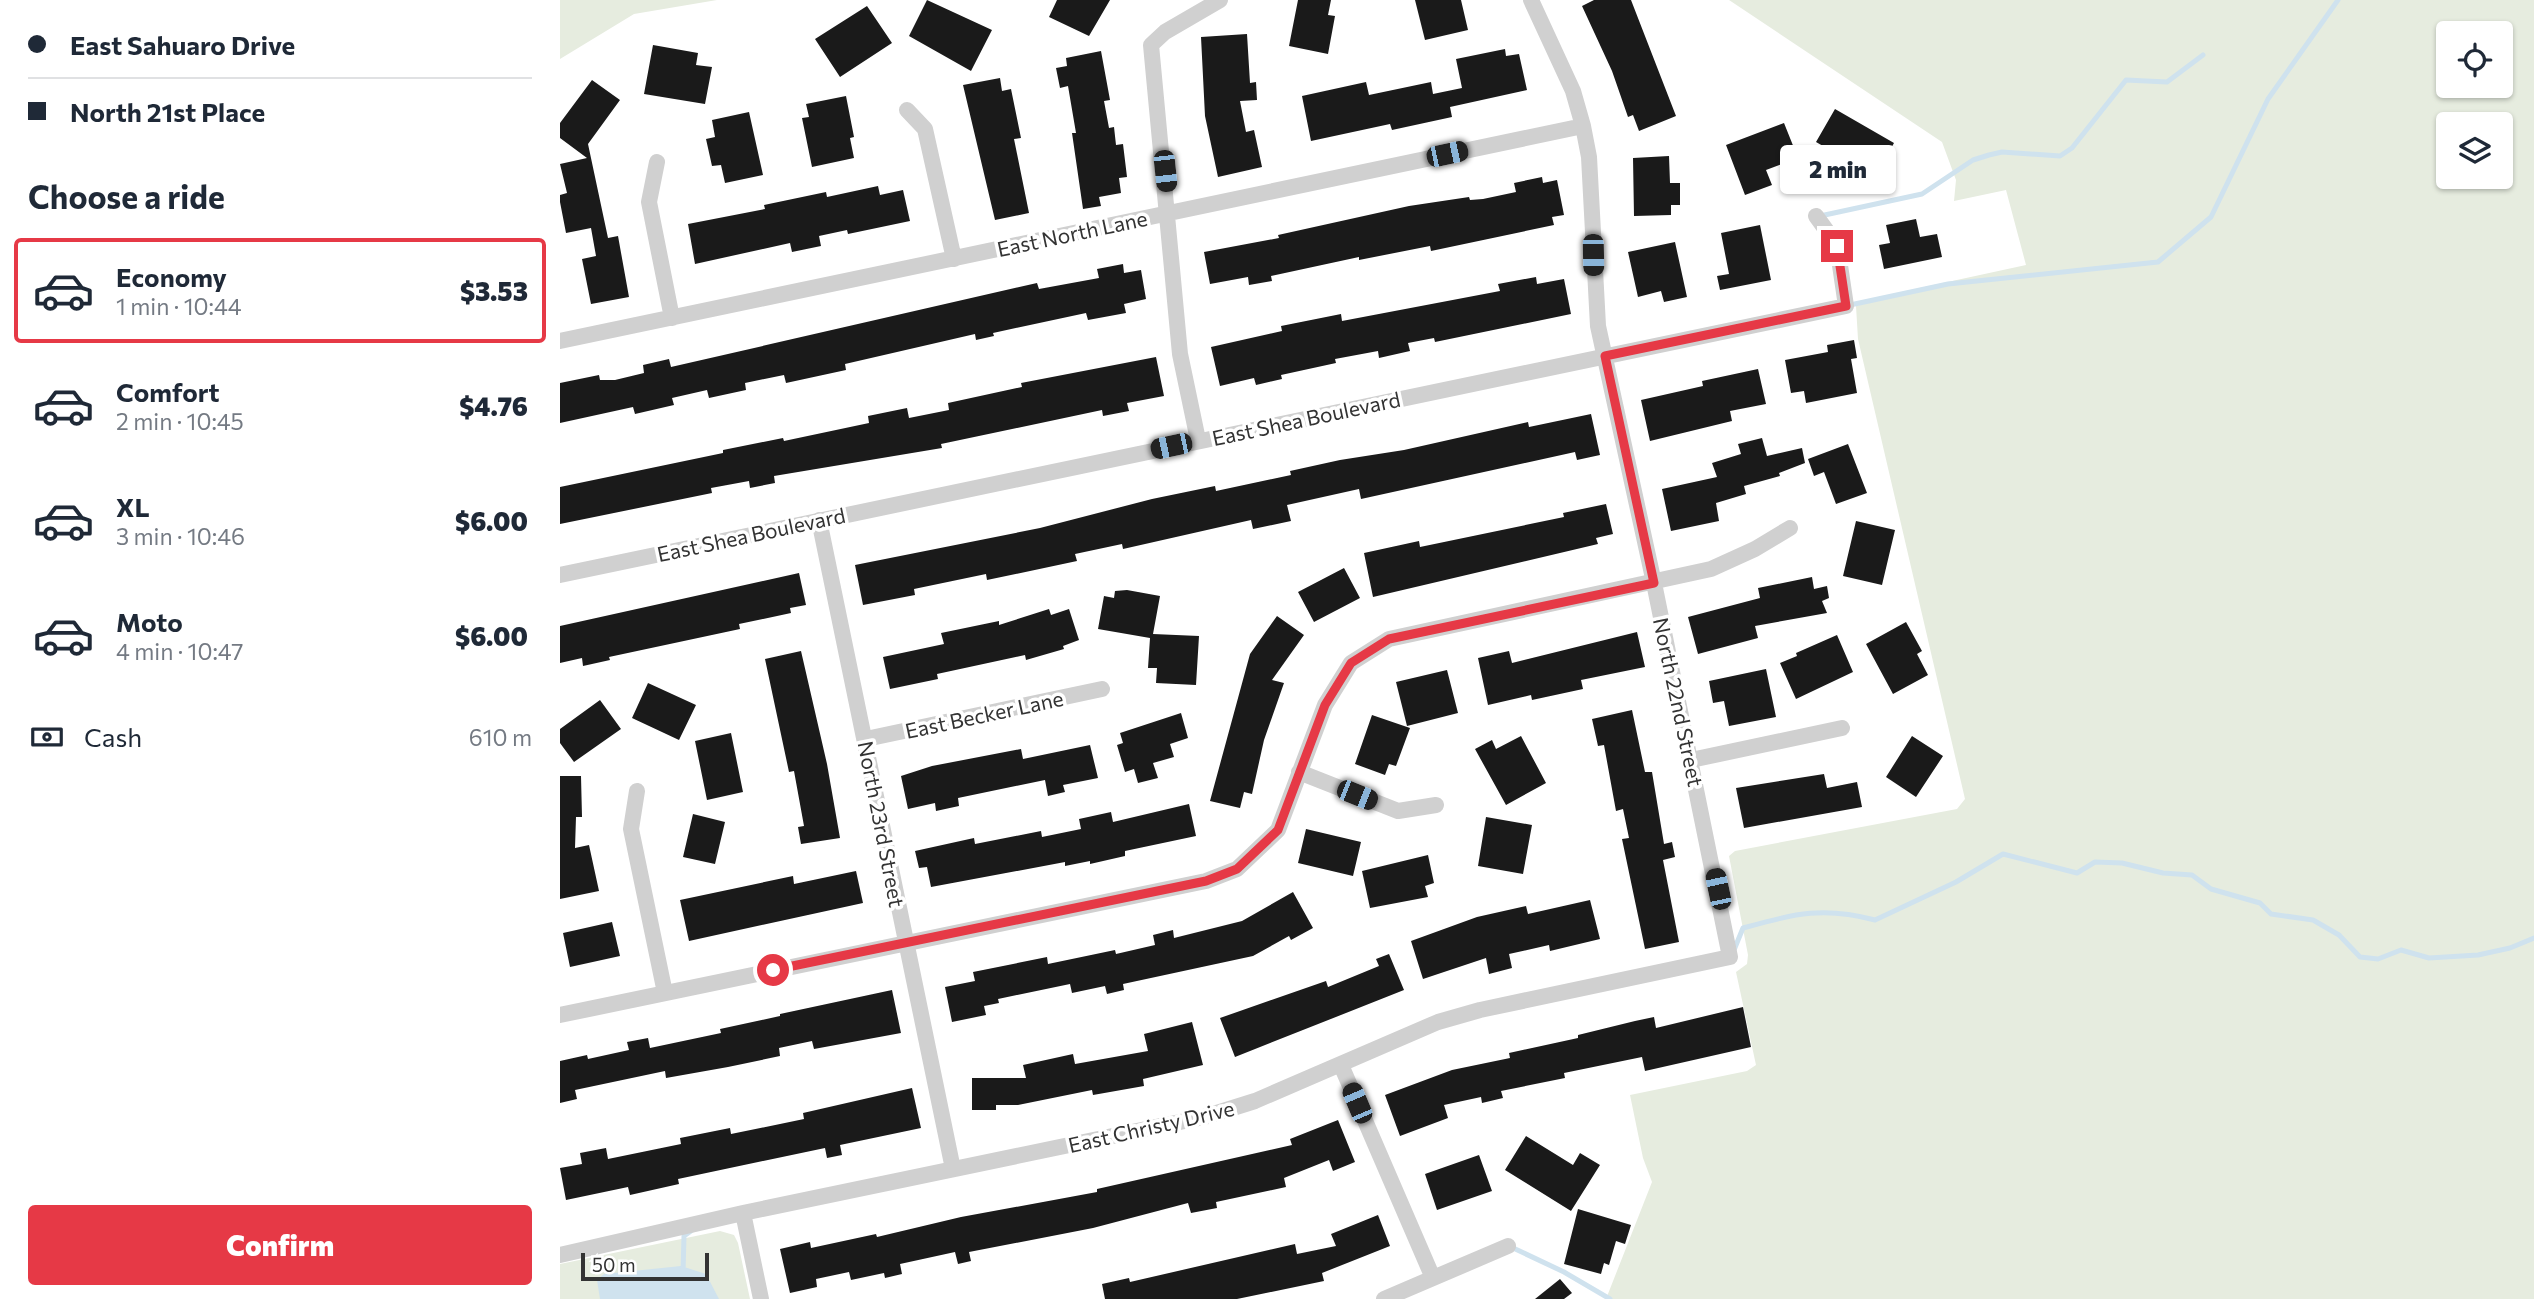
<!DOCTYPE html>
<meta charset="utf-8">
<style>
:root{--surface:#fff;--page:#f6f6f7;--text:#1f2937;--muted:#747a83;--line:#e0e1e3;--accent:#e63946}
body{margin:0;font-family:Commissioner,sans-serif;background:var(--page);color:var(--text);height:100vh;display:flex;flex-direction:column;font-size:26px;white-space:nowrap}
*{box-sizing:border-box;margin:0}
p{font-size:23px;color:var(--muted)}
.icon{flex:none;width:38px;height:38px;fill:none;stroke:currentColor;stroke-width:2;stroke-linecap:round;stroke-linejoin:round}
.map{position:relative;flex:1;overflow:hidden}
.drawer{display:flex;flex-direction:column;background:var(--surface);width:560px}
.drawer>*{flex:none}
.guide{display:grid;align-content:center;height:154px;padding:0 28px;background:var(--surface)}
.controls{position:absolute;left:1876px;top:21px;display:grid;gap:14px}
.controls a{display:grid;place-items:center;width:77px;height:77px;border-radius:7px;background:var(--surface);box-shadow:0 2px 5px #0004;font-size:35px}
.scale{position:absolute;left:21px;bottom:18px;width:128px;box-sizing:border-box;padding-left:7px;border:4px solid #333;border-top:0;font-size:19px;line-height:24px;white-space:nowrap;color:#333;-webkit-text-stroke:5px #fff;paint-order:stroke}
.end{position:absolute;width:32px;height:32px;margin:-16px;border:9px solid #e63946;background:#fff;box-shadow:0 0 0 4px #fff}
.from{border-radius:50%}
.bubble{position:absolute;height:49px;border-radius:7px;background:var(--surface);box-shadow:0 2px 5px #0004;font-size:23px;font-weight:800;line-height:49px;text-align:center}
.car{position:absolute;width:21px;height:42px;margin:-21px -10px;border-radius:9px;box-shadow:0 0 5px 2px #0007;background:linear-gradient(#222 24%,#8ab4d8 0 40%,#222 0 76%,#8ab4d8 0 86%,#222 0)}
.guide b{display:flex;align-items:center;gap:24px;height:66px;font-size:26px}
.guide b+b{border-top:2px solid var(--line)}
.guide i{width:18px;height:18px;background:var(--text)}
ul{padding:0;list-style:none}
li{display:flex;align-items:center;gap:21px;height:105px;margin:0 14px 10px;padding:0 14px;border:4px solid transparent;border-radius:7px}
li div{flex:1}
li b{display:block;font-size:26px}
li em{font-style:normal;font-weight:800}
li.on{border-color:var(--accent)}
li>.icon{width:63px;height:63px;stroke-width:1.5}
h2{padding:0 28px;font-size:32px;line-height:84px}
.pay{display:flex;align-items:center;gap:18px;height:77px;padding:0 28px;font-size:26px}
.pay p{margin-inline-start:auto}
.cta{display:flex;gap:14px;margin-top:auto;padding:14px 28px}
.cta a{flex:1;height:80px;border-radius:7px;background:var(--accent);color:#fff;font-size:28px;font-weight:800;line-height:80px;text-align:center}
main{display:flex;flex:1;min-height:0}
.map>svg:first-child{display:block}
.green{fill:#e6ecdf;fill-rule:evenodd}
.water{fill:#cfe2ee}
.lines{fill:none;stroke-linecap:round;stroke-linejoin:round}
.stream{stroke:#cfe2ee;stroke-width:5}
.building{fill:#1a1a1a}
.minor{stroke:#d0d0d0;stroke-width:16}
.route{stroke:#e63946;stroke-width:9}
.labels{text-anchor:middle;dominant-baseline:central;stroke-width:7;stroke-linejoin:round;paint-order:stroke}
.street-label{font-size:21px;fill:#333;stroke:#fff}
</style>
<main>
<section class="drawer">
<div class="guide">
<b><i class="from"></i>East Sahuaro Drive</b>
<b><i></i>North 21st Place</b>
</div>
<h2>Choose a ride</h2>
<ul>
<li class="on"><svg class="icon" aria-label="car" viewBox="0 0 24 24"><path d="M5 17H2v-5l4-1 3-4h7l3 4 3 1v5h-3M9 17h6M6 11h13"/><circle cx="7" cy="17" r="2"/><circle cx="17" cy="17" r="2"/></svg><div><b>Economy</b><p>1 min · 10:44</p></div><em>$3.53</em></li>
<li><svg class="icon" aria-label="car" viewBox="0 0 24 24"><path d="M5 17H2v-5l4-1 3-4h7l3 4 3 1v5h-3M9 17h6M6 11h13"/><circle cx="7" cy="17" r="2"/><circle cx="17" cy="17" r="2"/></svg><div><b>Comfort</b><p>2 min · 10:45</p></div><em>$4.76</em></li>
<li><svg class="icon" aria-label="car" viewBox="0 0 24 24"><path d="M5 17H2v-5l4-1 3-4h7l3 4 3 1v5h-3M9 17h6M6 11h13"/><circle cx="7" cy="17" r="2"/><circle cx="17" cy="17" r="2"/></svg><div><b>XL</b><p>3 min · 10:46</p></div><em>$6.00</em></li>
<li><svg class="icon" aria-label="car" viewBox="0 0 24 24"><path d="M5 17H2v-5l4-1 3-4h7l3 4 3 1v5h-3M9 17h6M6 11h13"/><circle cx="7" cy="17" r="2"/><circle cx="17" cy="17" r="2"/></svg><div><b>Moto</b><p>4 min · 10:47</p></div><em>$6.00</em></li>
</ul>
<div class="pay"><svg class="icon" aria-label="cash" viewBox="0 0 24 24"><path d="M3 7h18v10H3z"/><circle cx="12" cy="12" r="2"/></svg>Cash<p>610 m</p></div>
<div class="cta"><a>Confirm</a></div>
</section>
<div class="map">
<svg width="1974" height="1299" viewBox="0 0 1974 1299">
<rect width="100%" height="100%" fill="#fff"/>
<path class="green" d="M0,0H157L74,14L0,59Z
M1169,0H1974V1299H1046L1092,1182L1083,1158L1070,1095L1187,1071L1196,1065L1176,972L1187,964L1188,955L1169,856L1175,851L1397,809L1405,799L1298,339L1296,306L1323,296L1466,265L1446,190L1394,201L1396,180L1382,142ZM1888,33H1941V86H1888ZM1888,124H1941V177H1888Z
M160,1231L174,1235L178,1243L190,1299H0V1264Z"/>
<path class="water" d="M121,1266L146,1274L159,1299H40L37,1280L44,1274Z"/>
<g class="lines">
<path class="stream" d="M1260,216L1362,194L1413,160L1429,155L1442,152L1500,156L1512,148L1566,80L1607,82L1643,55
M1290,305L1388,284L1598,262L1651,217L1708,99L1778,0
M1174,950L1183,928C1235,914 1262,906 1315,920L1396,882L1443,854L1517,873L1535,862L1562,863L1603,873L1632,875L1651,889L1700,903L1711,914L1753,920L1779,935L1800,957L1818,959L1841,950L1869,958L1918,955L1950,948L1974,938
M951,1247L1004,1272L1050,1299
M123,1273L124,1236L131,1231"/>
</g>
<path class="building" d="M367,0L432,30L411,71L349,36Z
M497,0H550L529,36L489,17Z
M738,0H771L768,15L775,16L768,54L729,46Z
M855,0H901L908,30L865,40Z
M1034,0H1071L1116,116L1079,131L1073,115L1068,117L1052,71L1022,6Z
M307,6L332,43L280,77L255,39Z
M687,34L690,83L696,82L697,100L680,101L686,132L694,130L702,167L658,177L645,116L641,37Z
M93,45L138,53L136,65L152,67L145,104L84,94Z
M945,49L946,56L959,54L967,90L890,107L892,117L832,130L830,124L751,141L742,96L806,82L809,95L871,82L873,94L902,88L896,59Z
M541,51L550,100L544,101L549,128L554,127L556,145L563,144L567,177L559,178L561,193L539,197L541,206L523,209L512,133H516L508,86L500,88L496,68L507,66L506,58Z
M440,78L442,91L451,89L461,138L454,139L469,213L435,220L403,85Z
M32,80L60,100L28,144L48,238L58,236L69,297L31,304L22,259L36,256L31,228L6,233L0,202V195L7,193L0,164L27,158L0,138V123Z
M286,96L294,137L290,138L294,158L252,167L242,118L249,117L246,104Z
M1275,109L1334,143L1311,184L1279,166L1284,158L1256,142Z
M189,112L203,175L165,183L161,165L152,166L146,139L155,137L152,120Z
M1224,123L1238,158L1206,170L1212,185L1185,195L1166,145Z
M1109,156L1110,183H1120V205H1111V215L1074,216L1073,158Z
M982,177L983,183L997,180L1004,215L992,217L994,225L871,251L870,246L799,260V257L711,276L712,281L689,285L688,277L650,284L644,252L719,238L718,235L849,206L909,197L910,200L923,199L956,192L954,183Z
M318,186L320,195L343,190L350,221L288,234L287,230L259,236L261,246L232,252L230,243L135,264L128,224L205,209L204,205L266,192L267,197Z
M1356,219L1360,237L1377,234L1382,257L1324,269L1319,245L1330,243L1326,225Z
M1200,225L1211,280L1160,290L1157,276L1169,274L1161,233Z
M1115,242L1127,297L1104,302L1101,291L1078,297L1068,252Z
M563,264L564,273L581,270L586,299L564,304L566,313L528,320L526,313L433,333L434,336L416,340L415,334L285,364L286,370L226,383L224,375L185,383L186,390L149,398L147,390L112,398L114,405L75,414L73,407L0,423V383L39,375L40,380H55L84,373L83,365L109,359L111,367L477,283L479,289L539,278L537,269Z
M976,277L977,284L1004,279L1011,314L875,342L874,338L848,343L850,351L819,358L818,351L775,359L776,363L721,375L722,379L696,385L694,378L660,386L651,347L722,331L721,326L781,314L782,321L940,291L938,284Z
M1294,340L1297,358L1291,359L1297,393L1246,403L1244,391L1231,393L1225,360L1268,352L1267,345Z
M596,357L604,396L567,403L569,411L543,416L542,410L381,444L382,448L214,476L215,483L190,488L189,481L151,488L152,493L0,524V487L163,453V450L223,438L224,441L309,423L308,416L347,408L349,418L389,410L388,403L462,387L461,383Z
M1198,369L1206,404L1170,411L1172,421L1090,441L1081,400L1143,386L1142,381Z
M1031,414L1040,455L1017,460L1015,452L801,499L799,489L727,505L731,521L693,529L691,520L563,549L562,544L515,554L517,561L427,580L426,574L354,589L355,595L303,605L295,565L480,528L592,499L655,486L656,491L731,475L730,471L780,460L844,450L968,422L969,427Z
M1202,438L1207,456L1242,448L1245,463L1219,473L1220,476L1184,486L1186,494L1156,503L1159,521L1111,531L1102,489L1157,477L1152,463L1181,454L1178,444Z
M1288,444L1307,493L1276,504L1264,472L1254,476L1248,459Z
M1046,504L1053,534L1036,538L1038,544L813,597L804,553L859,541L860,547L1004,517L1003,513Z
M1296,521L1335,530L1322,585L1283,576Z
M784,568L800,598L754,622L738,592Z
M239,573L246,605L230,608L231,613L179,624L180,629L49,657L50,660L23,666L22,658L0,663V626Z
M1252,577L1254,589L1267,586L1269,598L1262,601L1267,613L1195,626L1198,638L1138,654L1128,617L1200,598L1198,588Z
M567,590L600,596L593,634L639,636L636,685L596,683L597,668H588L590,638L538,629L544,596L554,598L555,591Z
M489,609L491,615L509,609L519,640L503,646L504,649L466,660L465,655L377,674L378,679L330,689L323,657L384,644L381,633L439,621V625Z
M717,616L744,635L712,680L724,683L704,740L692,794L684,792L680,808L650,801L690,654Z
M1346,622L1362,651L1357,654L1368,675L1333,694L1306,644Z
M1077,632L1085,667L1021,680L1023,689L972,700L971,695L928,705L918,658L949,651L952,663Z
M1277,635L1293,672L1236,699L1220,663L1237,656L1236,653Z
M241,651L267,764L280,838L241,844L238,827L244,826L234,771L229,772L205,659Z
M1206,669L1216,717L1169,726L1164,701L1153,703L1149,681Z
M887,670L898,713L847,726L836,682Z
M88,683L136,705L119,740L72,718Z
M40,700L61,729L14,762L0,743V729Z
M1072,710L1085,772H1092L1104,844L1112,842L1115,857L1103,860L1119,942L1085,949L1062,839L1069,838L1063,809L1056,811L1044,745L1038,746L1032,719Z
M621,713L628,738L610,744L614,757L593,763L598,778L578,783L574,769L565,772L557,745L563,743L560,733Z
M812,715L850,728L836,766L829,764L825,775L795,764Z
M171,733L183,792L147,800L135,741Z
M961,736L986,783L946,805L915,749L932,740L936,749Z
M1352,736L1383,756L1356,797L1326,777Z
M530,745L538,778L503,785L505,792L488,796L485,780L398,798L399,806L376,811L375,803L348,809L341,776L372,766L461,749L463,759Z
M1264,774L1267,788L1297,782L1302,807L1184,828L1176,788Z
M0,776H21L22,817H16L15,848L29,845L39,891L0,899Z
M629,804L636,836L565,851V856L530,864V861L505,866V862L371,887L367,867L359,868L355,851L414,838L415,844L481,831L482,837L521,829L519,819L551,812L553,822Z
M133,814L165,822L155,864L123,857Z
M926,817L972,825L963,874L918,866Z
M746,829L801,842L793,876L738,863Z
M868,855L874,883L865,886L868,897L810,908L802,871Z
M296,871L303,903L129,941L120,900L233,876L234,884Z
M733,892L753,928L731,940L729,936L693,956L563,984L564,990L547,994L545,986L512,993L510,984L438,999L439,1003L424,1006L426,1015L392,1022L385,987L415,981L413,972L487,957L488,964L555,950L556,954L595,945L593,935L613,930L614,938L682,921Z
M1030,900L1040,939L990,951L989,945L949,954L952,968L929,974L926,958L863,979L851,941L917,917L966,906L968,914Z
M52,922L60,956L10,967L3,933Z
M829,954L844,990L675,1057L660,1018L766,981L768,987L819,966L816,959Z
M332,990L341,1033L254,1049L252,1041L219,1048L220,1056L168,1067L106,1078L105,1071L15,1090L17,1099L0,1103V1061L27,1055L28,1059L69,1050L67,1042L88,1038L90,1048L161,1033L160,1029L220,1016V1014Z
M1183,1007L1191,1047L1085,1071L1082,1057L1004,1073L1005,1078L941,1091L943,1098L922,1103L921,1097L884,1105L888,1118L840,1136L825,1095L892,1070L950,1058L949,1053L1018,1038V1035L1075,1021L1094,1017L1096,1028Z
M632,1022L643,1065L583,1079L584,1086L533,1095L532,1090L458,1105H436V1110H412V1078H466L463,1065L513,1054L515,1064L588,1051L584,1034Z
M352,1088L361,1128L280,1145L282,1155L267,1158L265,1148L118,1179L119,1184L70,1195L68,1187L6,1200L0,1168L22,1164L20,1153L46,1148L48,1159L121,1144L120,1138L170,1128L171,1134L244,1119L243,1113Z
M778,1120L795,1162L773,1171L769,1160L724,1178L726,1187L656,1202L657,1208L631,1213L628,1203L533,1228L409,1252L411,1261L398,1264L395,1252L340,1264L342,1274L325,1278L324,1273L291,1280L289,1272L256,1279L257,1287L230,1293L220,1249L250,1242L251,1248L316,1234L317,1237L401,1217L537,1192V1189L732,1145L730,1139Z
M966,1136L1013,1165L1020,1153L1040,1165L1011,1211L945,1170Z
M919,1155L932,1191L877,1210L865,1174Z
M1018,1209L1071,1225L1065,1244L1056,1241L1049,1265L1044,1263L1041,1274L1004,1264Z
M818,1215L830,1246L762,1273L764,1281L677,1299H545L542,1284L569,1278L570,1282L735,1244L737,1254L776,1246L771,1234Z
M1000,1279L1012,1293L1004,1299H975Z"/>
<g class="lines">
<path class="minor" d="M347,110L365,129L394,259
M97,162L89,202L112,318
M0,341L1023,126
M638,440L620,354L591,45L605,32L660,0
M259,520C305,736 347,953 393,1169
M0,575L1286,306L1277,245L1256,216
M306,739L542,689
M1131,760L1282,728
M739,772L838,811L876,805
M77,791L71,829L105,993
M0,1015L646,881L677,869L718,830L765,705L791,663L829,639L1151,569L1195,549L1230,528
M781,1065L873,1278
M183,1213L201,1299
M0,1255L183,1213L644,1117L695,1101L878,1022L920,1010L1170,957L1094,583L1038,326L1029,157L1023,126L1013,91L971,0
M824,1299L948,1246"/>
</g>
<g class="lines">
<path class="route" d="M213,970L646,881L677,869L718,830L765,705L791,663L829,639L1094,583L1045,356L1286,306L1277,246"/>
</g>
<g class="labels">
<g class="street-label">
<text transform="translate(512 233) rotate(-12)">East North Lane</text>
<text transform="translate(746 418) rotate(-12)">East Shea Boulevard</text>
<text transform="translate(191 534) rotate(-12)">East Shea Boulevard</text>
<text transform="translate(1119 702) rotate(78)">North 22nd Street</text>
<text transform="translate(424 714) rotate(-12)">East Becker Lane</text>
<text transform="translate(322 824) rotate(79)">North 23rd Street</text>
<text transform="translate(591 1126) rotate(-13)">East Christy Drive</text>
</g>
</g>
</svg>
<div class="controls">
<a><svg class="icon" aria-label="locate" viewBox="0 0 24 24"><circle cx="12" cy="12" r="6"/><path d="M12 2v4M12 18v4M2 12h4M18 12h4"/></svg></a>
<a><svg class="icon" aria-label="layers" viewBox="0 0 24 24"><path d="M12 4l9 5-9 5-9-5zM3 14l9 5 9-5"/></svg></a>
</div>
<div class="scale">50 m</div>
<i class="end from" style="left:213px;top:970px"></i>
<i class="end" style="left:1277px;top:246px"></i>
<div class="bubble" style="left:1220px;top:145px;width:116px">2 min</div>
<i class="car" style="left:887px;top:154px;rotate:78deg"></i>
<i class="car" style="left:605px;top:171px;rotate:174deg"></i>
<i class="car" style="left:1033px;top:255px;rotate:179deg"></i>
<i class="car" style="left:611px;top:446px;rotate:258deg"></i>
<i class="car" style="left:797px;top:795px;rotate:112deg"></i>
<i class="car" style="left:1158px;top:889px;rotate:348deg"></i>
<i class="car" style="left:797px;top:1103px;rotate:337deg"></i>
</div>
</main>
